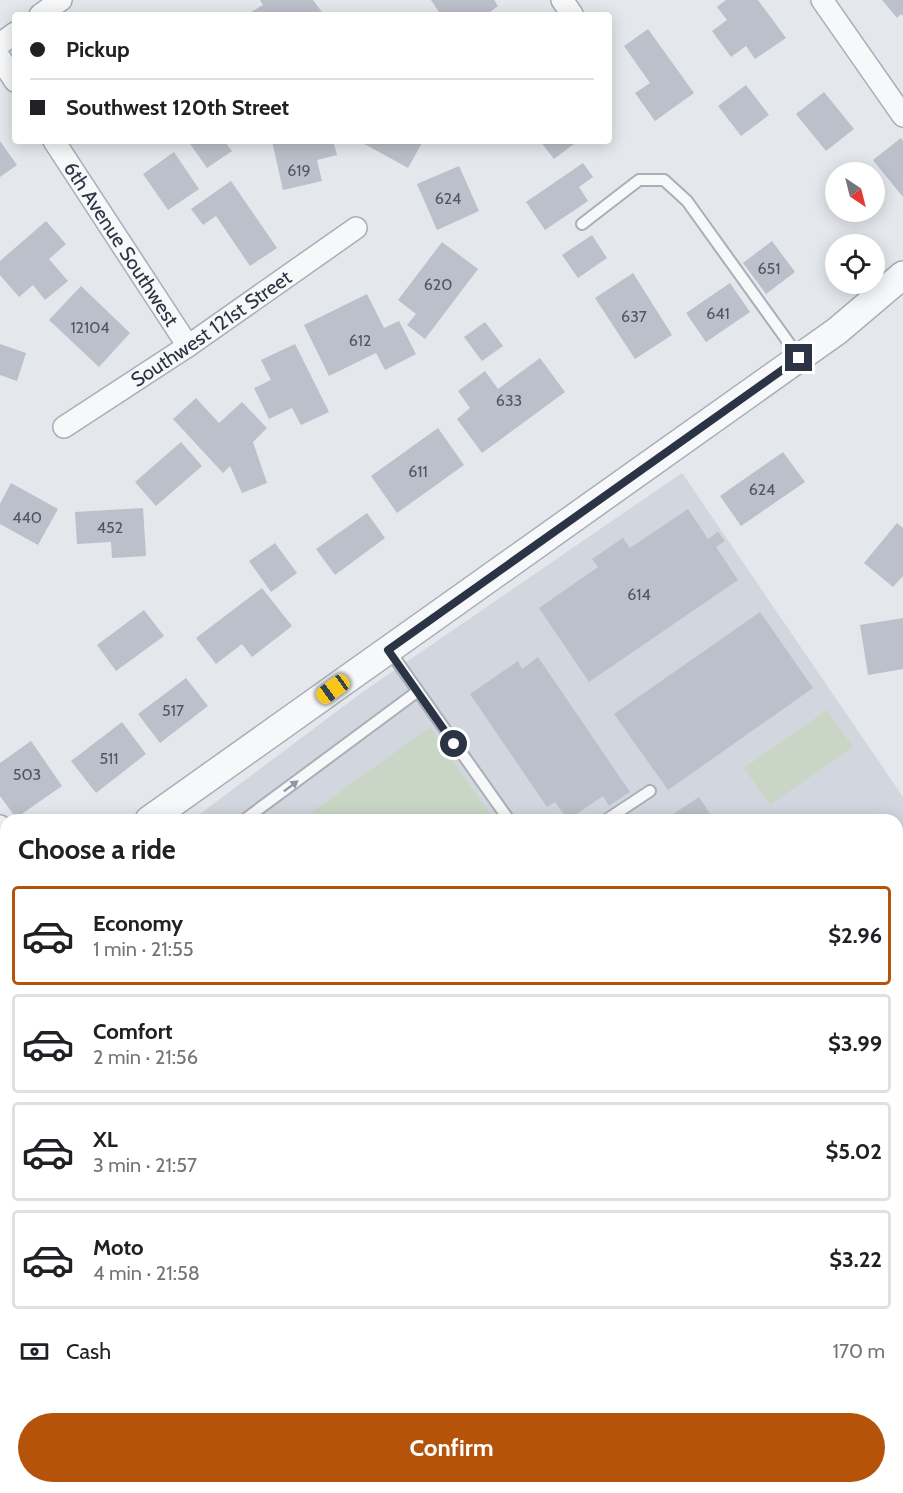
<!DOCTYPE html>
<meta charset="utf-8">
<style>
:root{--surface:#fff;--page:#f6f6f6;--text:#202124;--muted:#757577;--line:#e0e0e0;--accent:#b45309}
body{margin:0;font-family:Cabin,sans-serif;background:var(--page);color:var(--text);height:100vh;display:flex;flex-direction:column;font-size:22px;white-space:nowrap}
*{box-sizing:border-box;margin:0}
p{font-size:20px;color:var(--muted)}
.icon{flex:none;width:33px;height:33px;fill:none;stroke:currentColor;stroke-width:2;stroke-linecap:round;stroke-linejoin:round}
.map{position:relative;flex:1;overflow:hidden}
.panel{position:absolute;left:0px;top:814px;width:903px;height:680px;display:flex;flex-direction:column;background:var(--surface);border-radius:18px 18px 0 0;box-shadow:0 3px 15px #0003}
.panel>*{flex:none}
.banner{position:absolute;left:12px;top:12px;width:600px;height:132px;border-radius:6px;box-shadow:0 3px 15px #0003;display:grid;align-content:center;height:132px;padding:0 18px;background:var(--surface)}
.needle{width:39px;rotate:145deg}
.buttons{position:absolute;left:825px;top:162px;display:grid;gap:12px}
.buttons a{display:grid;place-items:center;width:60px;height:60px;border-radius:50%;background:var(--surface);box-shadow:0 3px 15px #0003;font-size:30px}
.end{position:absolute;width:27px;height:27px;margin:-14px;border:8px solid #2b3445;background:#fff;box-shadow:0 0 0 3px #fff}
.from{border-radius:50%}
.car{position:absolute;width:18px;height:36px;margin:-18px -9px;border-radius:8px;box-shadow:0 0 4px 2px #0007;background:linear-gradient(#f5c518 24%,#345 0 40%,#f5c518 0 76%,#345 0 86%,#f5c518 0)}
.banner b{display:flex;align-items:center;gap:21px;height:57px;font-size:22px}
.banner b+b{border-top:2px solid var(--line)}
.banner i{width:15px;height:15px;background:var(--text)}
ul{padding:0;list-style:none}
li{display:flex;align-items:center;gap:18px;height:99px;margin:0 12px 9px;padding:0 6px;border:3px solid var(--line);border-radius:6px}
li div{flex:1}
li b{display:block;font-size:22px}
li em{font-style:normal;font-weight:800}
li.selected{border-color:var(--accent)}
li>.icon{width:54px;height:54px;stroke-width:1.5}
h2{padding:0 18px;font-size:27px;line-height:72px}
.pay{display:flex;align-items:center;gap:15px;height:66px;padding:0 18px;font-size:22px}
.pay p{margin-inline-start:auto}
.cta{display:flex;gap:12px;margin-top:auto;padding:12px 18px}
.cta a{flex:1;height:69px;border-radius:36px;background:var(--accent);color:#fff;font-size:24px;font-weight:800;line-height:69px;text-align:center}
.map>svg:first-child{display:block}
.built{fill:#d2d6de}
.green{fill:#c9d6c5}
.building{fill:#bbc0ca}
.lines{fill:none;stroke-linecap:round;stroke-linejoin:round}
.service-casing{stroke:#a9aeb7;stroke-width:14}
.minor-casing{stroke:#a9aeb7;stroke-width:24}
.tertiary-casing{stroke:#a9aeb7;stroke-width:30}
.service{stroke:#f7f8fa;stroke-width:10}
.minor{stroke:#f7f8fa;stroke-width:21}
.tertiary{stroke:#f7f8fa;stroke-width:27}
.oneway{fill:#9196a0}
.route{stroke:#2b3445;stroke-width:8}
.labels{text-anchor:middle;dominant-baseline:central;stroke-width:5;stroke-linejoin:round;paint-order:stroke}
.number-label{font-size:16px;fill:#4f5766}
.street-label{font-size:20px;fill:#2b3445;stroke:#f4f6f9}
</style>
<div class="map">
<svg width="903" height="1493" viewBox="0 0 903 1493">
<rect width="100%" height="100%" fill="#e4e7ec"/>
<path class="built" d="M682,473L903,797V1144L897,1148V820H192L364,691Z"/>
<path class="green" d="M827,710L853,747L770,805L744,768Z
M430,727L494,820H301Z
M897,917L903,918V1132L897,1136Z
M903,1237V1425L897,1416V1241Z"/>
<path class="building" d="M260,0H313L322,12L317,15H246L263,5Z
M431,0H494L498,6L486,15H441Z
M726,0H758L786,38L755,59L746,46L731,57L712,31L727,20L717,7Z
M882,0H903V16L901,14L897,18Z
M648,29L694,93L655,121L635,93L650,83L624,46Z
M746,85L769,115L741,136L718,106Z
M824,92L854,129L826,151L796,114Z
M901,138L903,141V197L873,160Z
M0,141L17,165L0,177Z
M188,141H224L232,151L207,168Z
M272,141H333L337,155L317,160L322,181L283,190Z
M359,141H423L408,168Z
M540,141H578L554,159Z
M174,152L199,189L168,210L143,174Z
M583,163L593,177L579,187L588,201L545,230L526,202Z
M459,166L479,211L437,230L417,184Z
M231,181L277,248L250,266L216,216L203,225L191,209Z
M46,221L66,244L49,259L68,281L45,300L33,285L19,297L0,275V261Z
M592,235L607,258L578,278L562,255Z
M772,241L795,272L766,294L743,263Z
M442,242L478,269L425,339L407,325L416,314L398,300Z
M633,273L672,335L635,359L595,298Z
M730,283L750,312L706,342L686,313Z
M81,286L130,333L99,367L49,320Z
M367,294L384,328L399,321L416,354L385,370L376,353L329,376L304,325Z
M485,322L503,346L482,361L464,337Z
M0,344L26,353L17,381L0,375Z
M295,344L329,412L301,425L292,408L269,419L254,388L271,380L261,360Z
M540,358L565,392L482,453L457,419L470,408L458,391L485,371L498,389Z
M196,398L219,423L242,402L267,428L253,442L267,483L242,493L230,466L223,473L173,419Z
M438,428L464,465L397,513L371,476Z
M181,442L202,466L156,506L135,482Z
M783,452L805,482L741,526L720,496Z
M11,483L58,509L38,545L0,524V504Z
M143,508L146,556L112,558L111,542L77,544L75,512Z
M688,509L708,539L718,532L725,541L716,547L738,580L589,682L539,608L598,567L592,559L623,538L630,548Z
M367,513L385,538L335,575L316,549Z
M897,523L903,528V576L893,587L864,563Z
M275,543L297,573L271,592L249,561Z
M262,588L292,626L252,657L242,644L216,664L196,638Z
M144,610L164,636L116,671L97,645Z
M760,612L813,688L668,790L614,714Z
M903,618V669L868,675L860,625Z
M538,657L630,792L609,806L603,796L568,820L555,802L547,807L470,694L518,661L522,669Z
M186,678L208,706L160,743L138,714Z
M122,722L146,754L96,793L71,761Z
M31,741L62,786L16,818L0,796V763Z
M699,797L714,820H677L673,814Z
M6,1002V1020L0,1011V1006Z
M0,1028L6,1036V1056L0,1060Z
M0,1204L6,1212V1244L0,1248Z
M6,1262V1323L0,1314V1266Z
M437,1488H481L475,1493H441Z
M655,1488H719L722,1493H648Z
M804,1488H874L878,1493H807Z"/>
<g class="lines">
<g class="service-casing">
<path id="service" d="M582,224L639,180H664L687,201L799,357
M389,650L509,820
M244,820L418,691
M606,820L650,791
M0,1353L6,1349"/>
</g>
<g class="minor-casing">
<g id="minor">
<path d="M562,0L572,14"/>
<path d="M822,0L903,116"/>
<path d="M40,15L61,0"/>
<path d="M0,44L15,33"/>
<path d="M0,58L15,81"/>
<path id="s1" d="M54,141L188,346"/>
<path id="s2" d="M64,427L188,346L356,228"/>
<path d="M0,826L6,835"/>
<path d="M897,1195L903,1191"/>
<path d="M0,1388L6,1381"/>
<path d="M897,1434L903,1442"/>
<path d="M531,1493L537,1488"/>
</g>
</g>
<g class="tertiary-casing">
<path id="tertiary" d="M149,820L837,331L903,275
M0,928L6,924
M0,1419L6,1428
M47,1488L51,1493"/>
</g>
<use href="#service" class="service"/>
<use href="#minor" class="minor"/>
<use href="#tertiary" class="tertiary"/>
</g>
<defs><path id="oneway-solid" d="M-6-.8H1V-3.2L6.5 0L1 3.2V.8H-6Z" transform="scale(1.5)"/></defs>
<use class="oneway" href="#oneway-solid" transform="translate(291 786) rotate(-37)"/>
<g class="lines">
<path class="route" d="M454,744L388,650L799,358"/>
</g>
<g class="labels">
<g class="number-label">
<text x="299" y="170">619</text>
<text x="448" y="198">624</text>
<text x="769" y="268">651</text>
<text x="438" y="284">620</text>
<text x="718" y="313">641</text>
<text x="634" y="316">637</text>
<text x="90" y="327">12104</text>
<text x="360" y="340">612</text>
<text x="509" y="400">633</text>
<text x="418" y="471">611</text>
<text x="762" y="489">624</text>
<text x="27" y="517">440</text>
<text x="110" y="527">452</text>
<text x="639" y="594">614</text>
<text x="173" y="710">517</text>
<text x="109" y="758">511</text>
<text x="27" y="774">503</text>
</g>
<g class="street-label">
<text stroke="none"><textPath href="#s1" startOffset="123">6th Avenue Southwest</textPath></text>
<text stroke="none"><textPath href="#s2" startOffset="177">Southwest 121st Street</textPath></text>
</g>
</g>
</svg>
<div class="buttons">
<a><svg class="needle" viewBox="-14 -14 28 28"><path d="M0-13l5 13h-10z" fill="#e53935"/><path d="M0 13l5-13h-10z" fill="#757577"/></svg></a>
<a><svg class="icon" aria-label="locate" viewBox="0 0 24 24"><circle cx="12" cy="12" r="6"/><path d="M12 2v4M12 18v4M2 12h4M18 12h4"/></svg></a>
</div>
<i class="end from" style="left:454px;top:744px"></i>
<i class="end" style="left:799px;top:358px"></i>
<i class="car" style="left:333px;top:689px;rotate:234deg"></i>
<div class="banner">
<b><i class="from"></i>Pickup</b>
<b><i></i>Southwest 120th Street</b>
</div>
<section class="panel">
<h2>Choose a ride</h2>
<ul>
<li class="selected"><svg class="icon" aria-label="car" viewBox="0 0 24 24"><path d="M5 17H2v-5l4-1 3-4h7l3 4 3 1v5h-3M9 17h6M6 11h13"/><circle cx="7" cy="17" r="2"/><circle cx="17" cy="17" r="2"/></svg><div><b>Economy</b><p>1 min · 21:55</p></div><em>$2.96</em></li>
<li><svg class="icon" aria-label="car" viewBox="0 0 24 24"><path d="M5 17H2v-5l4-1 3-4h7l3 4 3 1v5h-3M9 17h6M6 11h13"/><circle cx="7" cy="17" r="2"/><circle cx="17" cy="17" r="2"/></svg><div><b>Comfort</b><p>2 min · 21:56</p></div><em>$3.99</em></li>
<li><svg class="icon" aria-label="car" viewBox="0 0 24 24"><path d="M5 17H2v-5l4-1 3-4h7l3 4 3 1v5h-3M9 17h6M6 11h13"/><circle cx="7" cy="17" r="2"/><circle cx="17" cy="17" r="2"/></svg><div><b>XL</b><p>3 min · 21:57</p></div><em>$5.02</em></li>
<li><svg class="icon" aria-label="car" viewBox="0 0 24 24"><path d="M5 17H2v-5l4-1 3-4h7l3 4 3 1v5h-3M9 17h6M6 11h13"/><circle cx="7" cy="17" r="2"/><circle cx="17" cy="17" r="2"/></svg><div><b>Moto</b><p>4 min · 21:58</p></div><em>$3.22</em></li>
</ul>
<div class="pay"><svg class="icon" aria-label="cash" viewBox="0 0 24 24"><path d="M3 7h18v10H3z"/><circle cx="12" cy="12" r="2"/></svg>Cash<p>170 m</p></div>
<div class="cta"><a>Confirm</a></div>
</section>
</div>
